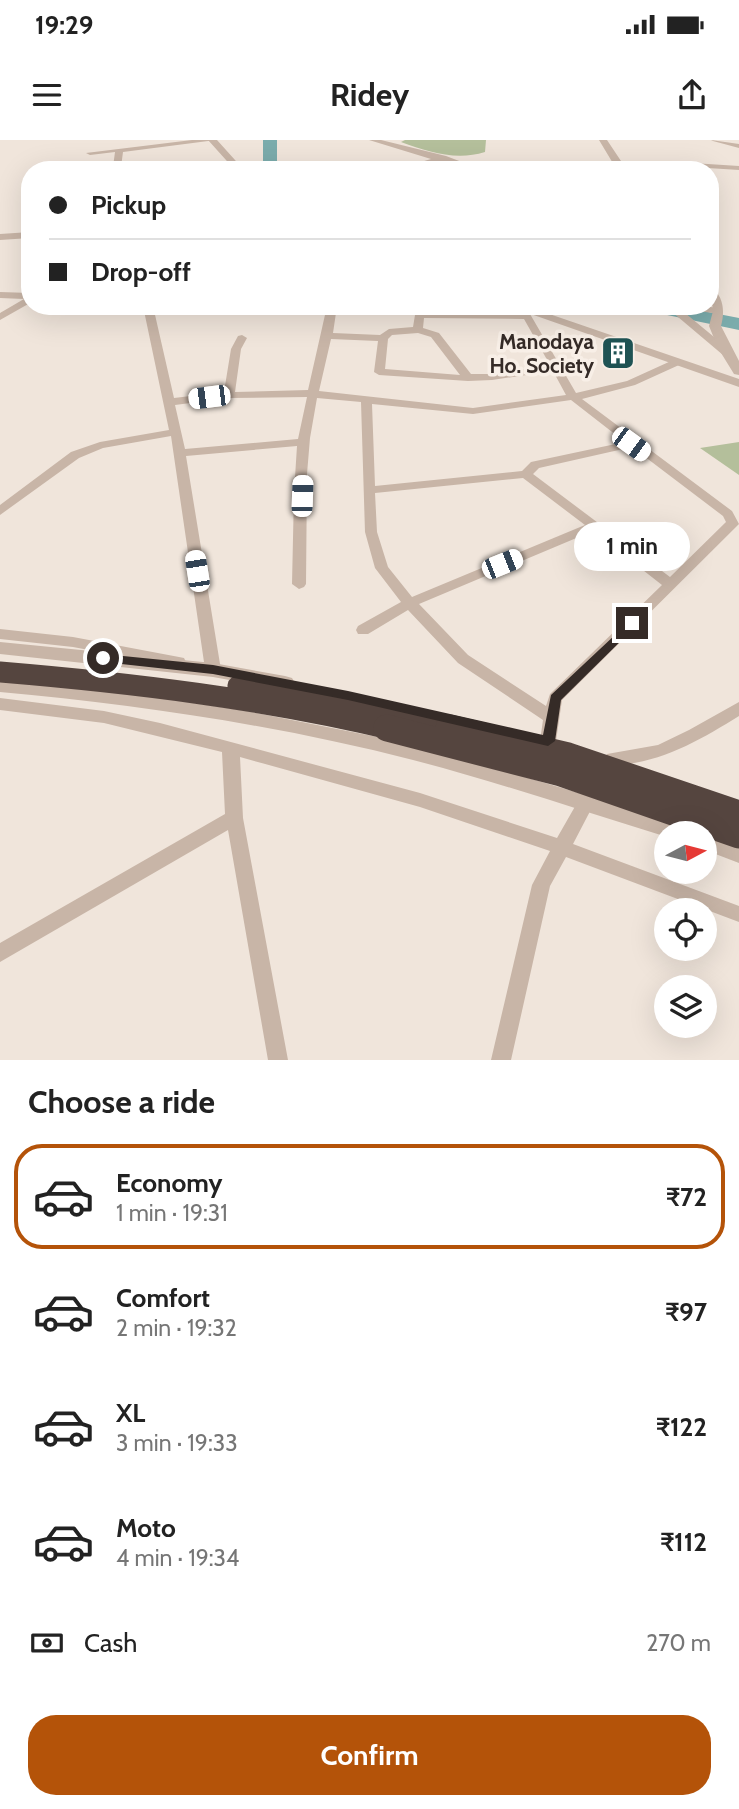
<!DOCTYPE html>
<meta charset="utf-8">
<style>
:root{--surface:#fff;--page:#f2f2f2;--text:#222;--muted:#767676;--line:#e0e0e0;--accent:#b45309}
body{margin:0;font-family:Cabin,sans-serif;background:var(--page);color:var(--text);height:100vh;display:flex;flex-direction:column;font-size:26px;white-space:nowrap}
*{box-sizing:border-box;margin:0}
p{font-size:23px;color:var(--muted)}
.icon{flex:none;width:38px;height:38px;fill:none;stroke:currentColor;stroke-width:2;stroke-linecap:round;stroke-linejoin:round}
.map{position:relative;height:920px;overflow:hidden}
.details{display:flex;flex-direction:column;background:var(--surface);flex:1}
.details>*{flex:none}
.banner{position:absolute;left:21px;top:21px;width:698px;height:154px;border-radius:28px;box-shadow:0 7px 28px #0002;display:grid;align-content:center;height:154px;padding:0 28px;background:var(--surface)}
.needle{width:46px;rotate:83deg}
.fabs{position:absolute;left:654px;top:681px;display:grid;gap:14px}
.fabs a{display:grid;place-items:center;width:63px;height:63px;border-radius:50%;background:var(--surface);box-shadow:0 7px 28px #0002;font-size:35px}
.end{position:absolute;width:32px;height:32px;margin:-16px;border:9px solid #352b27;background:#fff;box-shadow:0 0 0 4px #fff}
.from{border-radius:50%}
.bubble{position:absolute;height:49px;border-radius:24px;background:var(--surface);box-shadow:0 7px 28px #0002;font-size:23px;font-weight:700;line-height:49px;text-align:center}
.car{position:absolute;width:21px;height:42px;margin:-21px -10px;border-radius:9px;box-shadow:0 0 5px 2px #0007;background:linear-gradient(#fff 24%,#345 0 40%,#fff 0 76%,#345 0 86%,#fff 0)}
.banner b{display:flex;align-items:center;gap:24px;height:66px;font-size:26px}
.banner b+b{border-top:2px solid var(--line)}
.banner i{width:18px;height:18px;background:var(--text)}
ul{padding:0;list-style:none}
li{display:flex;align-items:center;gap:21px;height:105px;margin:0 14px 10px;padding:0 14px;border:4px solid transparent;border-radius:28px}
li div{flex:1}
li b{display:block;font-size:26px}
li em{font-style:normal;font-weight:700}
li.selected{border-color:var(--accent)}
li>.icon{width:63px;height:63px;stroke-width:1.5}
h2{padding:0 28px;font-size:32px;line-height:84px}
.pay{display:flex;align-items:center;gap:18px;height:77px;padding:0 28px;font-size:26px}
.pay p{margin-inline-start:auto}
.cta{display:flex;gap:14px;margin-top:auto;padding:14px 28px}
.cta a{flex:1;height:80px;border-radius:28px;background:var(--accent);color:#fff;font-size:28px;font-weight:700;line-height:80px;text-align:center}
.status{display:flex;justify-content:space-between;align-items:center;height:49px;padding:0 35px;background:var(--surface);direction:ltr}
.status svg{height:19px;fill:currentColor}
header{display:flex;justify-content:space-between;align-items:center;height:91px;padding:0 28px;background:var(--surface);font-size:32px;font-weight:700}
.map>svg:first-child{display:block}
.green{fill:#b4bf9b}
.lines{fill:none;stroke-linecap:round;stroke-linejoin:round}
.river{fill:#7bacac;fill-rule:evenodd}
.minor{fill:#c8b5a7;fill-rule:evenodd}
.tertiary{fill:#c8b5a7;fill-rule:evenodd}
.motorway-bridge-far1{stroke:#55453f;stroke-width:21}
.motorway-bridge{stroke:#55453f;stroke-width:27}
.route{fill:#352b27}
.labels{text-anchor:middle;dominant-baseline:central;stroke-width:7;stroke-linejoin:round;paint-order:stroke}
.far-poi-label{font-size:21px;font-weight:bold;fill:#352b27;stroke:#f8efe7;text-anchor:end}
</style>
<div class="status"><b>19:29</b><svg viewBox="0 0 49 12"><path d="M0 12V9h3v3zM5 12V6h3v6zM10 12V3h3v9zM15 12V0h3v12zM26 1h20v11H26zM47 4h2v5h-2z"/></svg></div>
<header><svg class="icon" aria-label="menu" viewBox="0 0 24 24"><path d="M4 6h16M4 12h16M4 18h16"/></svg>Ridey<svg class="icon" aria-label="share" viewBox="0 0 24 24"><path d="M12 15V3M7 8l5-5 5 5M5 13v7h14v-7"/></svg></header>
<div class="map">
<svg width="739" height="920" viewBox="0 0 739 920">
<rect width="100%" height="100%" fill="#f0e5db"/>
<path class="green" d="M405,0H486L485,12C456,21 429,12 401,2Z
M739,302V335L700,308Z"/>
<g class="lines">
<path class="river" d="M263,0H277V30H263Z
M639,166H677L739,178V190L648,171Z"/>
<path class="minor" d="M192,0H216L123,12L121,27L117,29L113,27L115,12L90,15L86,13Z
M369,0H381L446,16L483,30C468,30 453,21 439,21C424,22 410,30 394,30L431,19Z
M711,0L739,4V8L713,1Z
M310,21H316L332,30H321L310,25Z
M692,23L739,26V30L692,27L632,30L617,28L621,26Z
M201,27L206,30H198Z
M0,152L30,153V163L0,180V173L24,159L0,158Z
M143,166H153L174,258L224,252L231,209L238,196L242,195L247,198L241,209L235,252L308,250L327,166H337L333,193L380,195L389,189L413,187L415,175L420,172L530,174L576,253L627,241L671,221H679V225L635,245L582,259L732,371L739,384L562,560L556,601L554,605L548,607L542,605L540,601L543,580L458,523L408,470L368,494H358L356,490L358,486L401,462L375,428L365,392L361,262L317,258L310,298L307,334L306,444L304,447L299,449L292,444L294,353L297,306L186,316L221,530L218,534L213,535L197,531L194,527L197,523L204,522L171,296L103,308L79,318L0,375V365L71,312L100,302L169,290ZM424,178L524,179L550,225L492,234H471L439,193L423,188ZM418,193L431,197L460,235L385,229L388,199L392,195ZM331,199L378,201L374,232L379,235L468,241L492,240L553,231L566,255L473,268L319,251ZM307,257L298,299L185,309L175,265L229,258ZM571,260L625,302L531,322L522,331L375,346L372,264L473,274ZM632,307L723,376L726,382L670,437L533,334L539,328ZM523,338L585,385L412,457L388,427L377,392L375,353ZM593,391L662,445L550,554L546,566L468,515L419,464Z
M665,166H705L722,169V173L719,174L679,168L731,211V215H723Z
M0,489L73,497L179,517L184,518L186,522L184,526L179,527L73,507L0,499Z
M0,558L104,571L160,583L420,653L557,698L585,649L591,647L597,649L599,654L573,704L739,766V782L566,717L550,746L511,920H491L532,745L550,711L420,667L240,617L243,678L288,920H268L228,690L0,822V803L225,674L222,612L104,583L0,570Z
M739,562V576C702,599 663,622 618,625C613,633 610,636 601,633L599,628L607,614L658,605L689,590Z"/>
<path class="tertiary" d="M208,0H217L244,30H235Z
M599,0H607L627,30H617Z
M30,92V98L0,100V94Z
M710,147C724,155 725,172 721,186L739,221V235L734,234L718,208L709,186L713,171Z
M508,166H526L739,239V247Z
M0,502L213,523L285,536L292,538L295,543L292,548L285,550L213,537L0,514Z
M0,538L67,544L247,571L413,604L684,684L692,687L695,693H667V697C582,671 498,642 413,620C281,586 136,564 0,552Z
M705,691L739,703V723L705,710V693H698Z"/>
<path class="motorway-bridge-far1" d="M0,532C132,543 265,559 394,590
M238,546L325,559L456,590"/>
<path class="motorway-bridge" d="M387,588L561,633L739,695
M449,588L568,616L739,674"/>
</g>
<path class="route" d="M632,479L638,483L636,486L561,560L555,601L548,606L348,560L213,534L103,522L97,518L103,514L213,525L348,551L543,595L551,555Z"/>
<defs>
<g id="building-square" transform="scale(1.75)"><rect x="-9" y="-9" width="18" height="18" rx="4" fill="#1f5354" stroke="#f8efe7"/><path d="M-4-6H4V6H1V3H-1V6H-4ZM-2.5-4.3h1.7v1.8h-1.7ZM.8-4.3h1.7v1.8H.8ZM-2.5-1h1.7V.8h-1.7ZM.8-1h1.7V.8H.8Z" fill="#fff"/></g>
</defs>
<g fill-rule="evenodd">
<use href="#building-square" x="618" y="213"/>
</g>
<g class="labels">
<g class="far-poi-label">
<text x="594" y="201">Manodaya<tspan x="594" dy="24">Ho. Society</tspan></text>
</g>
</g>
</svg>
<div class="fabs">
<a><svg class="needle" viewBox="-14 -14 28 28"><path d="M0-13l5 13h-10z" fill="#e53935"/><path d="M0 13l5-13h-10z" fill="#767676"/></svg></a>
<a><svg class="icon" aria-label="locate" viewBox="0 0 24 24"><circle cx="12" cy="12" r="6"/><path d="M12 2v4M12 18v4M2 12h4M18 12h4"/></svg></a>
<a><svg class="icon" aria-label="layers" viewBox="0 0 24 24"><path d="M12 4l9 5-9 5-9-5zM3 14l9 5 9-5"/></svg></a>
</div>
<i class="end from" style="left:103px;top:518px"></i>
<i class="end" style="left:632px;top:483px"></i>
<div class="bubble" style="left:574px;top:382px;width:116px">1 min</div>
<i class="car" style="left:209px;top:257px;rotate:263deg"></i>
<i class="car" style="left:631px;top:304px;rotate:126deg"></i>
<i class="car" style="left:302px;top:356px;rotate:2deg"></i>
<i class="car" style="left:502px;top:424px;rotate:68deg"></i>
<i class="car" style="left:197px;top:431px;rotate:351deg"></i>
<div class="banner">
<b><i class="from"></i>Pickup</b>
<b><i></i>Drop-off</b>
</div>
</div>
<section class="details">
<h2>Choose a ride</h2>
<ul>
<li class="selected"><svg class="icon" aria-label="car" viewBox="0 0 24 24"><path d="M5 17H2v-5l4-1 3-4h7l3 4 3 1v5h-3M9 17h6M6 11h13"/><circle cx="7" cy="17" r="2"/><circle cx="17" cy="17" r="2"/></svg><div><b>Economy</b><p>1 min · 19:31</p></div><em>₹72</em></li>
<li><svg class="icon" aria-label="car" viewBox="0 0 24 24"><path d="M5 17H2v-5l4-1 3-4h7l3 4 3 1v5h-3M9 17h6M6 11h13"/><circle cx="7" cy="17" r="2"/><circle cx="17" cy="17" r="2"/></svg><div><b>Comfort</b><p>2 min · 19:32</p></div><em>₹97</em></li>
<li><svg class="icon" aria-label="car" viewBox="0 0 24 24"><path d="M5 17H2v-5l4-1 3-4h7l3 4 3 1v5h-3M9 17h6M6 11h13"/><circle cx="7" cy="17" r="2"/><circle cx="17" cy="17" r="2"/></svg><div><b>XL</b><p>3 min · 19:33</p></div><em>₹122</em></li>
<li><svg class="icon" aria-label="car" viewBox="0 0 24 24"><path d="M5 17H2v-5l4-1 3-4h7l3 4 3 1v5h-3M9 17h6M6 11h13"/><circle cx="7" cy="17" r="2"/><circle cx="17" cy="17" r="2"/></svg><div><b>Moto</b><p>4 min · 19:34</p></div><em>₹112</em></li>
</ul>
<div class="pay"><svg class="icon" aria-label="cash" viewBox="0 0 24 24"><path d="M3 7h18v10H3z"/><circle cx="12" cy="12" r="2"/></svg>Cash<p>270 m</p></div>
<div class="cta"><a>Confirm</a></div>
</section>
